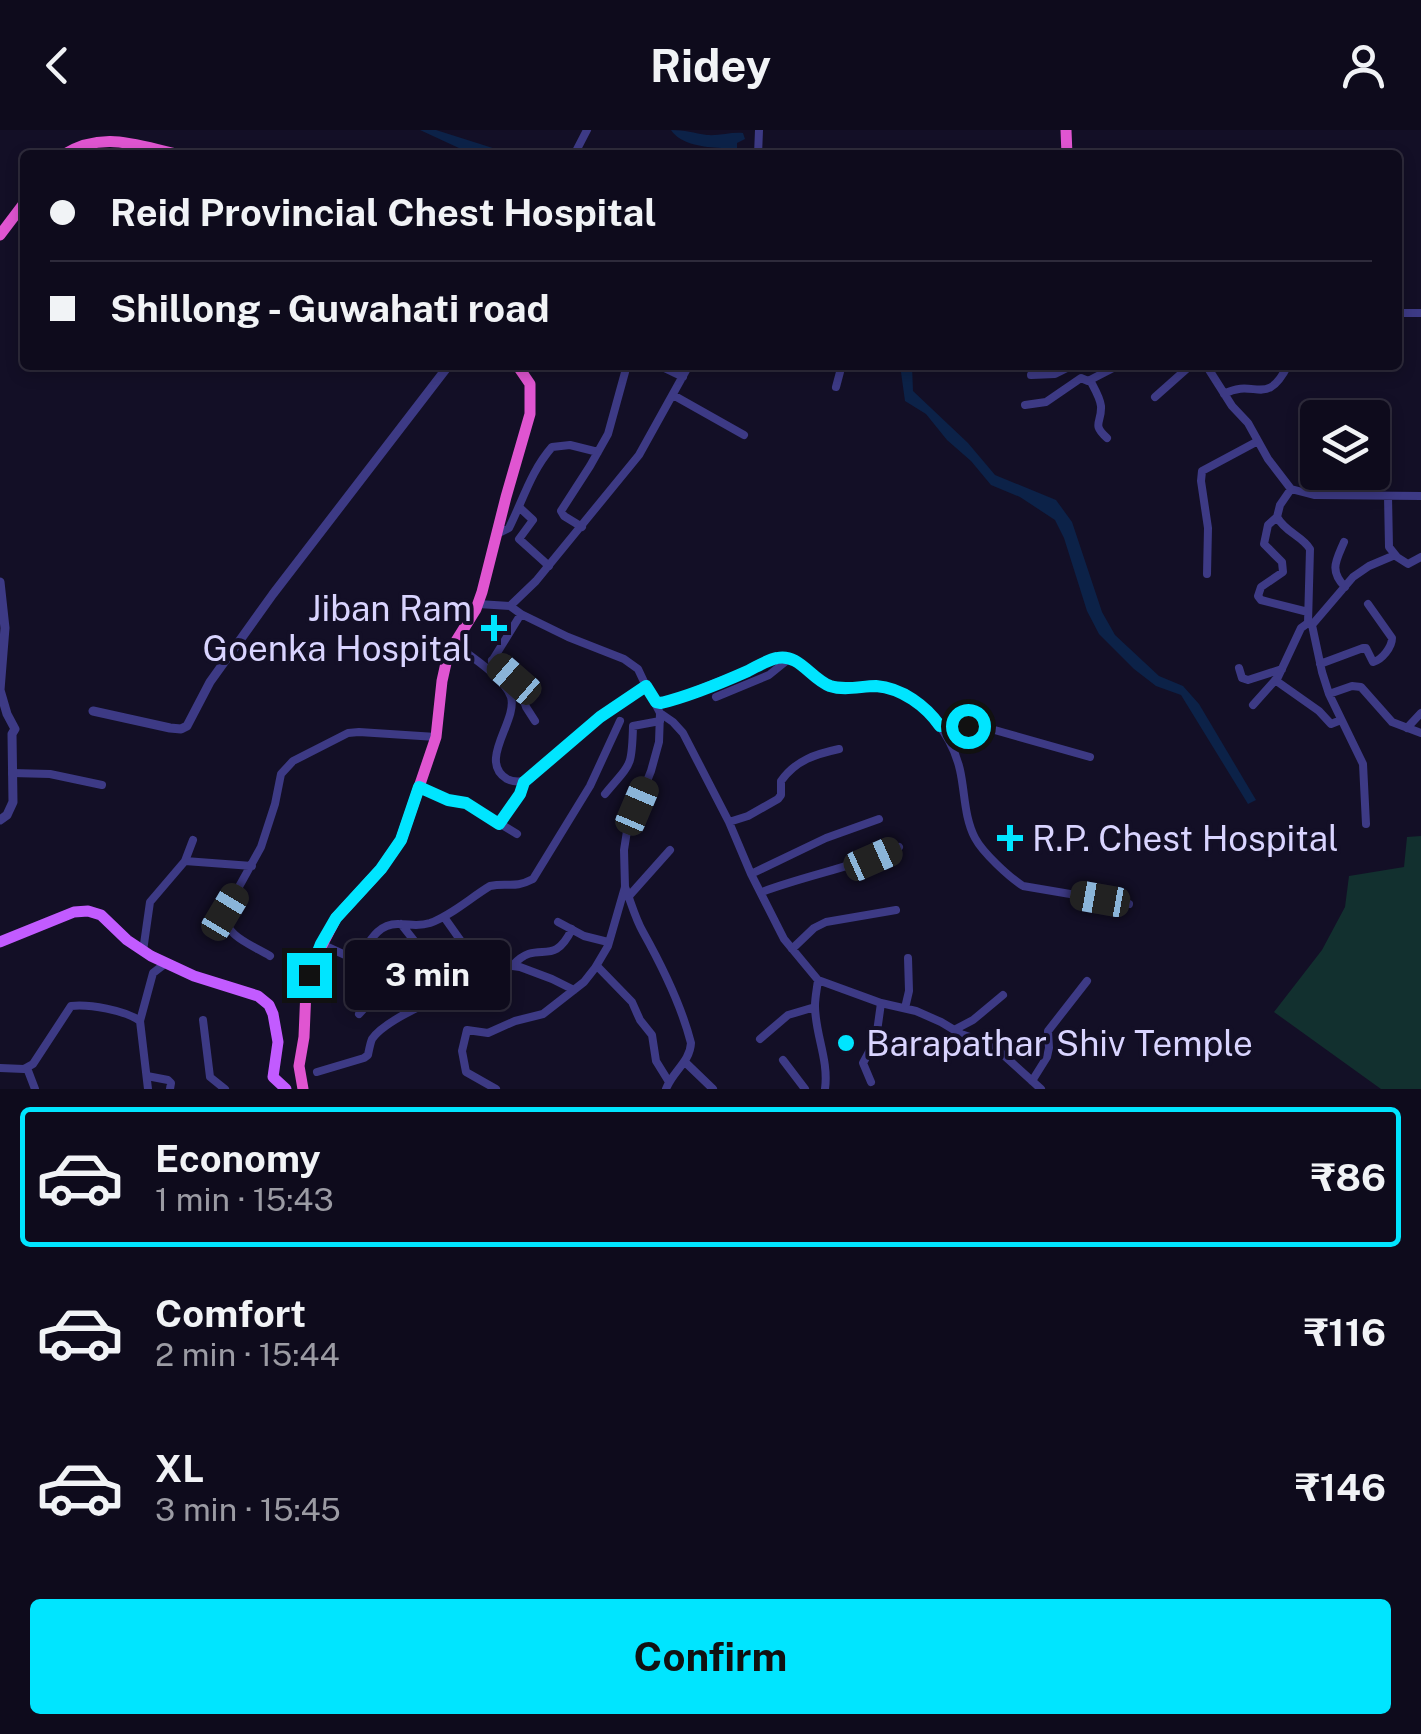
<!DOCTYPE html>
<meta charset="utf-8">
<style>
:root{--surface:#0e0b1c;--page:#171425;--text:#f1f3f6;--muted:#9b9ba3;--line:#2e2b3b;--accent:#00e5ff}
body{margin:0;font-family:"Public Sans",sans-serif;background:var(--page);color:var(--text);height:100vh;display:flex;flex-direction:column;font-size:38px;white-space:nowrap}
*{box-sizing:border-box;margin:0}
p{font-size:32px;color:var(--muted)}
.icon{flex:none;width:55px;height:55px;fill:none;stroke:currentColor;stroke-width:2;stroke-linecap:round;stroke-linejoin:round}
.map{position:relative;height:959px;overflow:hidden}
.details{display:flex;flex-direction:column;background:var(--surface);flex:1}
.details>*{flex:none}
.top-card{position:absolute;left:20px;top:20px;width:1382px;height:220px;border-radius:10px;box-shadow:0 5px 15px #0003,0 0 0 2px var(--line);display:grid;align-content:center;height:220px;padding:0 30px;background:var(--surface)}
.tools{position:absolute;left:1300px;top:270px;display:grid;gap:20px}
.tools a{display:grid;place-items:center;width:90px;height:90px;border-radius:10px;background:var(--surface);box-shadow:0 5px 15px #0003,0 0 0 2px var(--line);font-size:50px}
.end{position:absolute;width:45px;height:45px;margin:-22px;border:12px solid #00e5ff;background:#111;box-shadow:0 0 0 5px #111}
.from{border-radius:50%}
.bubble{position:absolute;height:70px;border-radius:10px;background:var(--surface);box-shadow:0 5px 15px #0003,0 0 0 2px var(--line);font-size:32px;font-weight:700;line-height:70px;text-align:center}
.car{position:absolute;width:30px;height:60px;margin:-30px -15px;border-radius:12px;box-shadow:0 0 8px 2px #0007;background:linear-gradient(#222 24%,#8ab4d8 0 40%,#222 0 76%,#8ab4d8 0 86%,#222 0)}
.top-card b{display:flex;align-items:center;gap:35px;height:95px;font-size:38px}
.top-card b+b{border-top:2px solid var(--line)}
.top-card i{width:25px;height:25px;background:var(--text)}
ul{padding:18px 0 0;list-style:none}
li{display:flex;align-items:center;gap:30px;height:140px;margin:0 20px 15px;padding:0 10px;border:5px solid transparent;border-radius:10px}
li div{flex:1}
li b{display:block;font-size:38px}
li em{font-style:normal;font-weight:700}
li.active{border-color:var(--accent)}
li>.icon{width:90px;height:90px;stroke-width:1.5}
.cta{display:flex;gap:20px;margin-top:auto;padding:20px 30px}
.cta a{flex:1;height:115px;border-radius:10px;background:var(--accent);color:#111;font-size:40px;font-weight:700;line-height:115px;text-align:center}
header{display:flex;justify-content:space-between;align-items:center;height:130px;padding:0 30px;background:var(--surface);font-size:45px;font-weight:700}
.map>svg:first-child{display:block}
.green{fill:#12302f}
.water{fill:#0c2248}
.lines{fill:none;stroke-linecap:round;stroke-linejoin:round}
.minor{stroke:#3d3a85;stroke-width:8}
.tertiary{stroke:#3d3a85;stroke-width:9}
.primary{stroke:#c25bff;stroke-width:11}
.trunk{stroke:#e055d1;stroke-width:11}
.route{stroke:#00e5ff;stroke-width:12}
.poi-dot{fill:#00e5ff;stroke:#130f26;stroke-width:4}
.labels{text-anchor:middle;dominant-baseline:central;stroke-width:8;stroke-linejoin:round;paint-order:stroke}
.poi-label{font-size:35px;fill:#d9d4ff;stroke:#130f26;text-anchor:start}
</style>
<header><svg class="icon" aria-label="back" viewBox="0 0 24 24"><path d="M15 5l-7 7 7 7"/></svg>Ridey<svg class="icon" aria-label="person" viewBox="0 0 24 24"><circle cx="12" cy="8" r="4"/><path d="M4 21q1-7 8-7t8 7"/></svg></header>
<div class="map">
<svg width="1421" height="959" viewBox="0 0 1421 959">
<rect width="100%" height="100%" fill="#130f26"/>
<path class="green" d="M1421,706V959H1381L1274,882L1322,820L1345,777L1349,746L1404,737L1407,707Z"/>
<path class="water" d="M420,0H436L515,25H474Z
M671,0C685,0 694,3 707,5C719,6 731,2 743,3L745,9L737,13V25H724L721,18C704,17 681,15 671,0Z
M900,235H912L913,261L968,313L995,345L1056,370L1072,392L1102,482L1115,505L1159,546L1183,556L1199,574L1256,670L1248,674L1181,565L1156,556L1134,539L1099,504L1087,481L1064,408L1055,390L1020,367L991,355L971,331L947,310L926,284L905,271Z"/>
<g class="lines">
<path class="minor" d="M574,25L587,0
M758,25L759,0
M1398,183H1421
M658,235L683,247
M1137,235H1141
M1206,235L1232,276L1248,293L1268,329L1291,359L1314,365L1421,366
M1031,245L1055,244L1073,235
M1090,250C1094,258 1100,267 1101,276C1102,293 1091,294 1107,308
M836,257L840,242L838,235
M1224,264C1255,247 1266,279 1288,235
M673,265L744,305
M1155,267L1191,235
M1025,275L1046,272L1081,248L1088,251L1119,235
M1291,359L1280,375L1277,387C1285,402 1302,406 1310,419L1308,493
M1388,366L1389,417L1397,427L1408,434L1421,427
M519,377L533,390L519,409L549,436
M1277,387L1268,395L1264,414L1282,432L1283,442L1261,457L1258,466L1261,470L1308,482
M582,397L564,386L561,381L590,336L608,304L627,235
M497,404L509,398C523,370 531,341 552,317L570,315L598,322
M1344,412C1336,431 1329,440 1345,457
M1207,444L1208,398L1201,351L1202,341L1258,311
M478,474L510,476L521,484L568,507L624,529L638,539L646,556
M510,476L536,451L639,325L689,235
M453,513C469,525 504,547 511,567C518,591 477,631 507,649C515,653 522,652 530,649L600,587L646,556L660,583L659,612L651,641L627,701L624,720L625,757L608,816L595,838L584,852L543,884L515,891L488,903L467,900L462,921L466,942L496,959
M492,530L517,551L526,577L535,591
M492,531L521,484
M1320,534L1363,518H1366L1373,532C1382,530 1392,517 1392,508L1368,474
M1239,538L1242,548L1248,550L1282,539
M1275,550L1319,581L1331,594L1341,590
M1329,564L1352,556L1361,557L1392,592L1421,603
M716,567L769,545L790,528
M656,572L672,570L781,527C803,529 813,552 833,557C854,562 874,553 894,561C927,574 952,605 960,640C965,662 964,687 975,708C983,723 1009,747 1023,756L1129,774
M1253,575L1278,547L1301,498L1308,493
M660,583L673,592L683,603L729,692L751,744L784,809L818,850L881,873L916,881L941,892L961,904L985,912L998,920L1041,959
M940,597L991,599L1090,627
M1407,598L1421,583
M12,643L50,644L102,655
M419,657L448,670L466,673L517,704
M605,664C631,633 632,638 633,596L660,591
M729,692L748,686L778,669L781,665V651C796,630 816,624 839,619
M499,694L520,665L525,652
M1366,694L1363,634L1329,564L1322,542L1312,495L1353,447L1369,436L1395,425
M185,731L252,736
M751,744L826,708L879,689
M625,757C631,772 635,788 643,802C662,836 681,874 691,913C690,932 673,941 666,959
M762,762C807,745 855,737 899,717
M629,766L670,720
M444,787L473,828L487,833L520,837L552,849L574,860
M558,792L584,806L608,812
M321,814L354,829L359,828C369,813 377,793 399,794C410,794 418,797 430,793C452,785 470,768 490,756C508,752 514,759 533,749L590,656L620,591
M417,816C441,834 429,847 429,874
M792,819L814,798L826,792L896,780
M143,821L150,772L185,731L193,710
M270,826C252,815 222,805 225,782L261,717L275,674L281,644L293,631L348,603L359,602L436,607
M513,835C539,807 552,840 572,799
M597,836L632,872L640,890L652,905L656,931L669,952
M818,850C817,859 815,867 815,876C815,904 829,930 825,959
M905,878L909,861L908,828
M359,884L416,822V813L401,794
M203,890L210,947L225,959
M954,900L973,890L1003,865
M760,909L788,885L815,877
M783,930L805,959
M685,932L713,959
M0,938L24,939L33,934L71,876C89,874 125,880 140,891
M27,938L35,959
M317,942L364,928L368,925C369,920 370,914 372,909C383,893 431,868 451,867C459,867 466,872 473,875
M147,946L168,950L171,953L170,959
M1032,951L1047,927L1049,918L1048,901L1087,851
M871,952L863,933L876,909L881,873
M148,959L140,891L153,843L166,833"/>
<path class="tertiary" d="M0,452L5,498L0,560L7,584L15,599L12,604L13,672L7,685L0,690
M93,581L170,598L181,599L187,596L210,552L273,464L449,235"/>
<path class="primary" d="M0,812L74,782L88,781L101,785L127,810L151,826L194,846L258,866L269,875L273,884L278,912L273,947L286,959"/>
<path class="trunk" d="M1066,0L1067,25
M63,25C104,0 137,16 181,25
M0,105L25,72
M303,959L299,936L304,907L306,859L314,831L336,788L381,739L401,710L436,607L442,551L448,524L476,479L482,462L506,367L530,284V254L517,235"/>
</g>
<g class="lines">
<path class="route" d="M309,845L321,814L336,788L381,739L401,710L419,657L448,670L466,673L499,694L520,664L524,652L600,587L646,556L656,572L661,573C690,566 721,553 748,541C758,536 767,530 777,528C799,523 811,549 830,556C845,561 861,556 876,556C902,558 926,576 940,596H968"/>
</g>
<g class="poi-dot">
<path d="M489 483h10v10h10v10h-10v10h-10v-10h-10v-10h10z"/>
<path d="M1005 693h10v10h10v10h-10v10h-10v-10h-10v-10h10z"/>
<circle cx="846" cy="913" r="10"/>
</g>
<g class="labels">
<g class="poi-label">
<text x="472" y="478" text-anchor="end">Jiban Ram<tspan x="472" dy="40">Goenka Hospital</tspan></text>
<text x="1032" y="708">R.P. Chest Hospital</text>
<text x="866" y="913">Barapathar Shiv Temple</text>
</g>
</g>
</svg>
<div class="tools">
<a><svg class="icon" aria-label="layers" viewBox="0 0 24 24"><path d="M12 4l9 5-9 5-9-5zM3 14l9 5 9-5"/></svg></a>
</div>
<i class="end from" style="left:968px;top:596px"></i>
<i class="end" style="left:309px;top:845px"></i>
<div class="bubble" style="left:345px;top:810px;width:165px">3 min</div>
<i class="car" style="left:514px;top:549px;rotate:311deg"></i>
<i class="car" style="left:637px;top:676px;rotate:23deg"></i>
<i class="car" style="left:873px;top:729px;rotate:66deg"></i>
<i class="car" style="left:1100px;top:769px;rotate:280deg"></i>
<i class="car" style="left:225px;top:782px;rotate:31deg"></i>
<div class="top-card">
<b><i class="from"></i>Reid Provincial Chest Hospital</b>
<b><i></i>Shillong - Guwahati road</b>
</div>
</div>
<section class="details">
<ul>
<li class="active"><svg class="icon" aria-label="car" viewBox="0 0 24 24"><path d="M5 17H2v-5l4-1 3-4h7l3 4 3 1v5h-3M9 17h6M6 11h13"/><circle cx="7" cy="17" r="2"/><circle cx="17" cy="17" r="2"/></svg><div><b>Economy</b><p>1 min · 15:43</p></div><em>₹86</em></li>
<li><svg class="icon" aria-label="car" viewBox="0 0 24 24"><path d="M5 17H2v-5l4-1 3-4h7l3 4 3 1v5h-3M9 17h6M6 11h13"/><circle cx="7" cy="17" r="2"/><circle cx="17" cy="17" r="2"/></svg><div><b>Comfort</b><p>2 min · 15:44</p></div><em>₹116</em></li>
<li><svg class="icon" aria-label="car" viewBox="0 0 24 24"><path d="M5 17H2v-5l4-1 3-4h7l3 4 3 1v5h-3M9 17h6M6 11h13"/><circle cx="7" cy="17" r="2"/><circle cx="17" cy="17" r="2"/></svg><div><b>XL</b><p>3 min · 15:45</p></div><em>₹146</em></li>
</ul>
<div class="cta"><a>Confirm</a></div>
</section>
